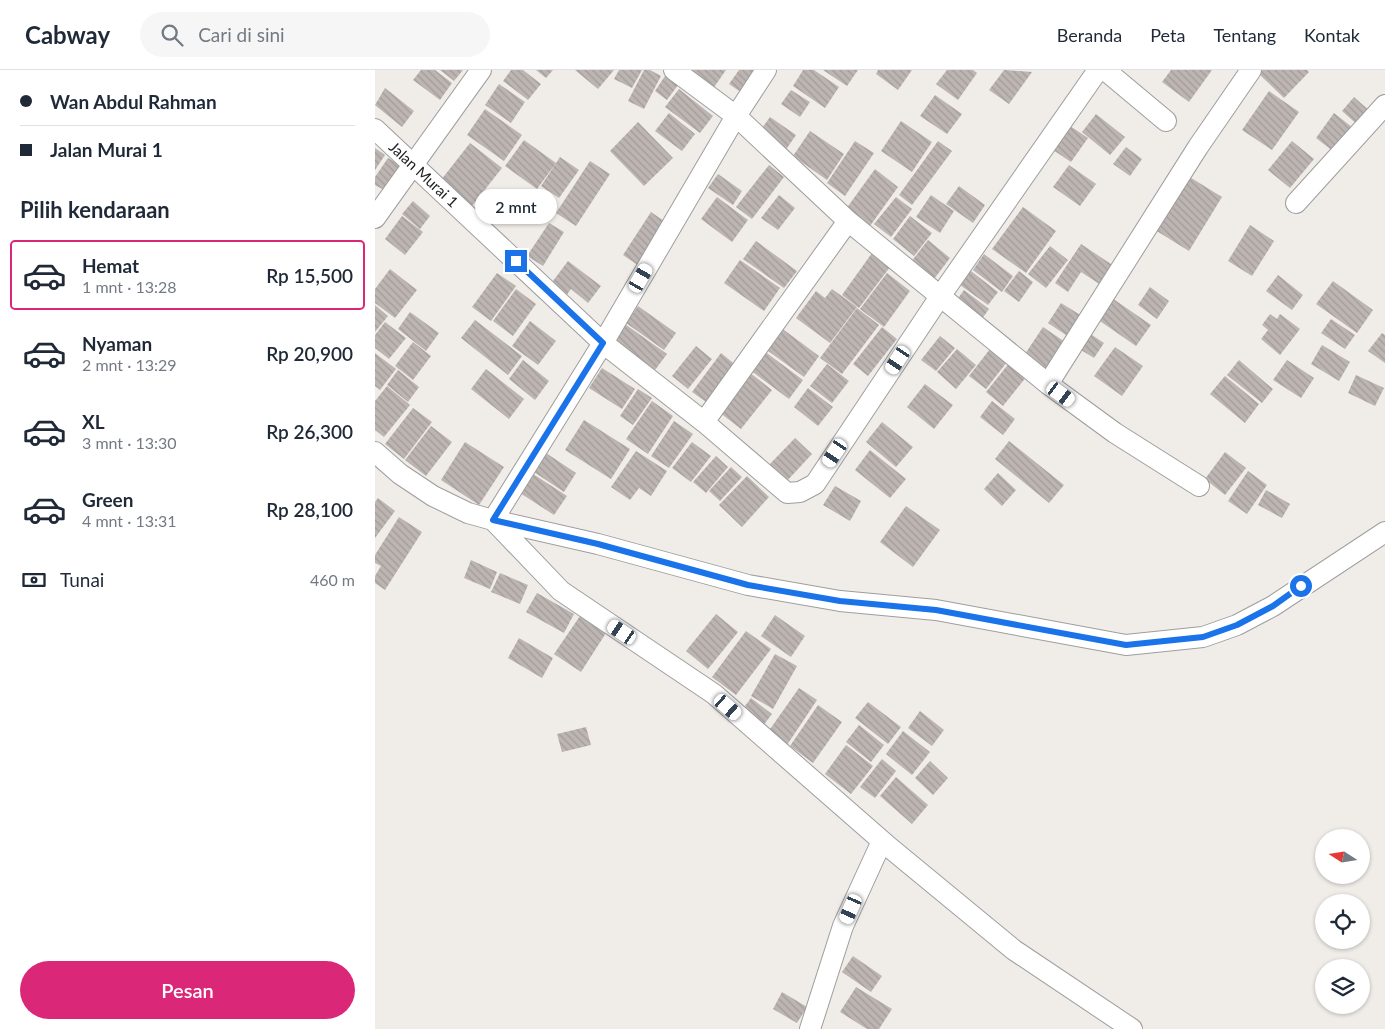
<!DOCTYPE html>
<html lang="id">
<meta charset="utf-8">
<style>
:root{--surface:#fff;--page:#f6f6f7;--text:#1f2937;--muted:#747a83;--line:#e0e1e3;--accent:#db2777}
body{margin:0;font-family:Lato,sans-serif;background:var(--page);color:var(--text);height:100vh;display:flex;flex-direction:column;font-size:19px;white-space:nowrap}
*{box-sizing:border-box;margin:0}
p{font-size:16px;color:var(--muted)}
.icon{flex:none;width:28px;height:28px;fill:none;stroke:currentColor;stroke-width:2;stroke-linecap:round;stroke-linejoin:round}
.map{position:relative;flex:1;overflow:hidden}
.details{display:flex;flex-direction:column;background:var(--surface);width:375px}
.details>*{flex:none}
.guide{display:grid;align-content:center;height:110px;padding:0 20px;background:var(--surface)}
.needle{width:32px;rotate:282deg}
.fabs{position:absolute;left:940px;top:759px;display:grid;gap:10px}
.fabs a{display:grid;place-items:center;width:55px;height:55px;border-radius:50%;background:var(--surface);box-shadow:0 1px 4px #0004;font-size:25px}
.end{position:absolute;width:22px;height:22px;margin:-11px;border:6px solid #1a73e8;background:#fff;box-shadow:0 0 0 2px #fff}
.from{border-radius:50%}
.bubble{position:absolute;height:35px;border-radius:18px;background:var(--surface);box-shadow:0 1px 4px #0004;font-size:16px;font-weight:600;line-height:35px;text-align:center}
.car{position:absolute;width:15px;height:30px;margin:-15px -8px;border-radius:6px;box-shadow:0 0 4px 1px #0007;background:linear-gradient(#fff 24%,#345 0 40%,#fff 0 76%,#345 0 86%,#fff 0)}
.guide b{display:flex;align-items:center;gap:18px;height:48px;font-size:19px}
.guide b+b{border-top:1px solid var(--line)}
.guide i{width:12px;height:12px;background:var(--text)}
ul{padding:0;list-style:none}
li{display:flex;align-items:center;gap:15px;height:70px;margin:0 10px 8px;padding:0 10px;border:2px solid transparent;border-radius:5px}
li div{flex:1}
li b{display:block;font-size:19px}
li em{font-style:normal;font-weight:600}
li.on{border-color:var(--accent)}
li>.icon{width:45px;height:45px;stroke-width:1.5}
h2{padding:0 20px;font-size:22px;line-height:60px}
.pay{display:flex;align-items:center;gap:12px;height:55px;padding:0 20px;font-size:19px}
.pay p{margin-inline-start:auto}
.button{display:flex;gap:10px;margin-top:auto;padding:10px 20px}
.button a{flex:1;height:58px;border-radius:30px;background:var(--accent);color:#fff;font-size:20px;font-weight:600;line-height:58px;text-align:center}
header{display:flex;align-items:center;gap:30px;box-sizing:border-box;height:70px;padding:0 25px;background:var(--surface);border-bottom:1px solid var(--line)}
header strong{font-size:24px}
nav{display:flex;gap:28px;margin-inline-start:auto;font-size:18px}
.search{width:350px;height:45px;background:var(--page);display:flex;align-items:center;gap:12px;box-sizing:border-box;padding:0 18px;border-radius:28px;color:var(--muted);font-size:19px}
main{display:flex;flex:1;min-height:0}
.map>svg:first-child{display:block}
.building{fill:url(#building-back-hatch)}
.lines{fill:none;stroke-linecap:round;stroke-linejoin:round}
.minor-casing{stroke:#9e9e9e;stroke-width:22}
.minor{stroke:#fff;stroke-width:20}
.route{stroke:#1a73e8;stroke-width:6}
.labels{text-anchor:middle;dominant-baseline:central;stroke-width:4;stroke-linejoin:round;paint-order:stroke}
.street-label{font-size:15px;fill:#212121;stroke:#fff}
</style>
<header>
<strong>Cabway</strong>
<div class="search"><svg class="icon" aria-label="search" viewBox="0 0 24 24"><circle cx="10" cy="10" r="6"/><path d="M15 15l6 6"/></svg>Cari di sini</div>
<nav><a>Beranda</a><a>Peta</a><a>Tentang</a><a>Kontak</a></nav>
</header>
<main>
<section class="details">
<div class="guide">
<b><i class="from"></i>Wan Abdul Rahman</b>
<b><i></i>Jalan Murai 1</b>
</div>
<h2>Pilih kendaraan</h2>
<ul>
<li class="on"><svg class="icon" aria-label="car" viewBox="0 0 24 24"><path d="M5 17H2v-5l4-1 3-4h7l3 4 3 1v5h-3M9 17h6M6 11h13"/><circle cx="7" cy="17" r="2"/><circle cx="17" cy="17" r="2"/></svg><div><b>Hemat</b><p>1 mnt · 13:28</p></div><em>Rp 15,500</em></li>
<li><svg class="icon" aria-label="car" viewBox="0 0 24 24"><path d="M5 17H2v-5l4-1 3-4h7l3 4 3 1v5h-3M9 17h6M6 11h13"/><circle cx="7" cy="17" r="2"/><circle cx="17" cy="17" r="2"/></svg><div><b>Nyaman</b><p>2 mnt · 13:29</p></div><em>Rp 20,900</em></li>
<li><svg class="icon" aria-label="car" viewBox="0 0 24 24"><path d="M5 17H2v-5l4-1 3-4h7l3 4 3 1v5h-3M9 17h6M6 11h13"/><circle cx="7" cy="17" r="2"/><circle cx="17" cy="17" r="2"/></svg><div><b>XL</b><p>3 mnt · 13:30</p></div><em>Rp 26,300</em></li>
<li><svg class="icon" aria-label="car" viewBox="0 0 24 24"><path d="M5 17H2v-5l4-1 3-4h7l3 4 3 1v5h-3M9 17h6M6 11h13"/><circle cx="7" cy="17" r="2"/><circle cx="17" cy="17" r="2"/></svg><div><b>Green</b><p>4 mnt · 13:31</p></div><em>Rp 28,100</em></li>
</ul>
<div class="pay"><svg class="icon" aria-label="cash" viewBox="0 0 24 24"><path d="M3 7h18v10H3z"/><circle cx="12" cy="12" r="2"/></svg>Tunai<p>460 m</p></div>
<div class="button"><a>Pesan</a></div>
</section>
<div class="map">
<svg width="1010" height="959" viewBox="0 0 1010 959">
<defs>
<pattern id="building-back-hatch" width="6" height="6" patternUnits="userSpaceOnUse" patternTransform="scale(1.25)"><rect width="6" height="6" fill="#bdb5b2"/><path d="M-1 5l2 2M0 0l6 6M5-1l2 2" fill="none" stroke="#a29b99"/></pattern>
</defs>
<rect width="100%" height="100%" fill="#f0ede9"/>
<path class="building" d="M46,0H60L77,13L65,30L38,10Z
M65,0H88L79,11Z
M136,0H148L166,14L153,30L128,11Z
M161,0H178L171,8Z
M200,0H239L223,19Z
M244,0H267L257,18L239,9Z
M269,0H275L286,6L269,39L253,31Z
M306,0H351L335,23Z
M364,0H387L370,25L354,14Z
M428,0H439L464,17L450,38L418,16Z
M448,0H483L472,16Z
M503,0H537L523,20L501,4Z
M572,0H598L602,3L583,30L561,14Z
M629,0L657,2L634,34L614,20Z
M796,0H837L814,32L787,12Z
M884,0H932L934,2L909,28L882,2Z
M290,6L303,15L292,30L280,21Z
M124,14L150,32L136,53L110,35Z
M10,18L39,41L27,57L0,35Z
M304,19L338,46L325,63L290,37Z
M416,20L435,32L425,47L406,34Z
M894,21L924,42L897,80L867,60Z
M560,25L587,44L572,64L545,46Z
M979,27L997,43L985,57L967,41Z
M110,39L147,65L129,91L92,65Z
M294,43L320,64L307,81L280,61Z
M959,43L982,61L963,85L941,68Z
M721,44L750,67L735,85L707,62Z
M395,47L421,65L410,81L384,62Z
M526,51L557,72L537,102L506,81Z
M263,52L298,88L269,116L235,81Z
M692,54L713,68L696,92L675,78Z
M435,61L469,84L452,110L418,86Z
M149,70L181,93L162,119L130,96Z
M480,71L499,83L470,126L452,113Z
M563,71L577,81L537,135L524,125Z
M917,71L939,89L915,118L893,100Z
M95,73L127,98L97,136L66,110Z
M751,77L767,89L755,106L738,94Z
M0,78L10,85L0,100Z
M185,87L204,100L184,128L166,116Z
M13,88L25,95L9,120L0,115V107Z
M215,91L235,104L201,156L181,143Z
M394,95L409,107L377,149L361,137Z
M694,95L721,114L705,136L678,117Z
M500,99L523,117L495,156L471,139Z
M343,104L367,121L358,135L333,118Z
M813,106L847,127L814,181L780,160Z
M584,116L610,135L598,153L571,134Z
M404,125L420,138L403,160L386,148Z
M556,125L579,141L565,163L541,147Z
M342,127L373,150L357,172L326,149Z
M521,127L537,139L516,167L499,154Z
M38,131L55,146L45,159L27,144Z
M648,137L681,161L651,203L617,179Z
M276,142L292,153L264,196L248,185Z
M27,146L48,162L30,185L10,169Z
M535,146L557,163L539,186L518,169Z
M174,153L189,162L168,196L152,186Z
M875,155L899,171L877,206L853,191Z
M553,170L575,188L559,209L536,192Z
M381,171L422,201L409,218L368,189Z
M706,174L742,198L729,217L706,202L693,222L680,213Z
M675,176L693,190L671,218L653,204Z
M497,183L515,197L484,238L467,225Z
M609,184L638,206L627,222L598,200Z
M365,190L405,218L389,241L349,213Z
M193,191L226,216L213,233L196,219L191,226L175,215Z
M592,198L623,222L613,235L581,212Z
M15,199L42,220L20,248L0,233V219Z
M644,201L658,212L644,232L629,221Z
M122,203L141,216L116,251L97,237Z
M512,203L535,221L509,257L485,239Z
M903,205L928,225L917,240L891,221Z
M958,211L998,240L982,263L941,234Z
M775,217L794,231L782,249L763,235Z
M141,219L161,234L138,266L118,251Z
M457,219L482,237L455,273L421,248L441,221L450,228Z
M589,220L614,239L604,253L579,234Z
M737,228L776,255L761,276L722,249Z
M686,233L707,246L694,267L673,253Z
M0,235L13,246L0,262Z
M263,236L301,263L289,280L251,253Z
M482,238L504,255L467,304L445,288Z
M35,242L64,263L51,281L23,259Z
M895,244L902,249L905,244L925,259L905,285L886,269L893,260L887,255Z
M956,249L980,265L970,279L946,263Z
M100,250L147,286L133,305L86,268Z
M155,251L181,271L163,295L137,276Z
M10,252L31,268L14,289L0,278V265Z
M247,252L292,284L280,300L236,269Z
M405,257L444,286L429,307L389,278Z
M507,257L522,269L493,306L478,294Z
M668,257L693,274L673,304L648,287Z
M711,261L729,273L719,288L701,277Z
M1007,263L1010,265V293L993,281Z
M565,266L580,278L561,301L546,290Z
M38,272L56,286L38,310L20,296Z
M947,275L975,292L964,311L936,294Z
M321,276L337,289L313,319L297,306Z
M740,277L768,296L747,326L719,306Z
M582,279L601,295L581,319L562,302Z
M615,279L632,292L611,319L594,306Z
M389,281L428,310L414,329L375,300Z
M0,283L21,299L5,320L0,316Z
M346,283L362,296L334,334L317,322Z
M148,290L174,311L160,330L134,309Z
M864,290L898,319L887,333L852,305Z
M912,290L939,308L926,328L898,310Z
M635,292L652,306L628,336L611,322Z
M452,294L474,311L457,333L435,316Z
M227,298L260,319L247,339L214,318Z
M111,299L149,329L134,349L96,319Z
M23,300L44,317L33,332L12,315Z
M374,302L397,320L366,359L344,342Z
M981,305L1009,318L1000,336L973,323Z
M850,306L884,334L870,353L835,324Z
M550,314L578,335L559,359L532,337Z
M12,316L35,335L9,367L0,360V331Z
M433,318L458,337L443,356L419,337Z
M263,319L277,328L258,355L245,346Z
M277,331L298,346L273,384L251,369Z
M617,331L640,349L628,365L605,347Z
M38,338L57,352L29,389L10,374Z
M209,350L255,379L236,409L190,380Z
M299,351L318,364L294,398L276,386Z
M507,352L538,377L521,397L491,372Z
M56,356L77,372L51,406L30,390Z
M420,368L437,384L411,412L393,396Z
M634,371L689,415L674,433L620,389Z
M90,372L129,397L104,435L66,410Z
M317,372L336,386L316,412L297,398Z
M165,379L201,403L189,422L153,398Z
M495,380L531,409L515,428L480,400Z
M261,381L292,401L276,426L264,418L255,430L236,417Z
M850,382L871,398L850,425L830,409Z
M341,386L353,397L331,423L318,412Z
M356,397L367,407L345,431L334,421Z
M873,401L892,415L872,444L853,431Z
M155,402L192,426L179,445L142,421Z
M623,403L641,420L627,436L609,419Z
M372,406L394,427L367,457L344,435Z
M460,416L486,431L475,451L448,435Z
M891,420L915,434L907,448L883,435Z
M3,428L20,441L0,468V432Z
M531,436L565,460L538,497L505,472Z
M24,447L47,462L10,520L0,513V506L6,496L0,493V485Z
M96,490L122,502L115,519L89,508Z
M125,503L153,515L145,534L116,522Z
M162,523L199,544L189,563L151,542Z
M341,544L363,562L333,599L311,581Z
M400,545L430,566L416,587L386,566Z
M205,546L231,563L206,602L179,584Z
M371,561L396,579L361,625L337,607Z
M144,568L178,588L167,608L133,588Z
M400,584L422,596L398,639L376,626Z
M424,618L442,630L412,675L393,662Z
M376,628L397,644L385,660L364,644Z
M493,632L526,657L513,674L480,648Z
M443,635L467,652L438,693L415,676Z
M545,641L569,660L557,676L533,658Z
M484,655L509,675L496,692L471,672Z
M211,657L216,675L187,682L182,664Z
M528,661L555,682L537,705L511,684Z
M471,675L498,696L476,724L450,704Z
M507,689L521,701L500,728L485,717Z
M555,691L573,708L558,725L540,708Z
M521,707L553,735L537,754L505,726Z
M478,886L507,906L496,922L467,902Z
M481,917L517,939L504,959H492L465,942Z
M407,922L432,937L422,953L398,939Z"/>
<g class="lines">
<g class="minor-casing">
<path id="minor" d="M299,0L361,46L473,151L673,314L740,363L824,416
M730,0L791,51
M0,59L228,273L329,352L412,423L425,422L440,414L564,228L723,0
M921,133L1010,35
M0,148L106,0
M673,314L823,77L876,0
M329,352L473,151
M0,382L25,404L58,426L93,443L118,450L223,474L373,515L465,531L561,540L751,575L828,567L862,555L898,536L1010,462
M118,450L186,521L339,624L514,777L639,880L757,959
M118,450L228,273L361,46L391,0
M435,959L468,856L507,771"/>
</g>
<use href="#minor" class="minor"/>
</g>
<g class="lines">
<path class="route" d="M141,191L228,273L118,450L223,474L373,515L465,531L561,540L751,575L828,567L862,555L898,536L926,516"/>
</g>
<g class="labels">
<g class="street-label">
<text transform="translate(49 104) rotate(43)">Jalan Murai 1</text>
</g>
</g>
</svg>
<div class="fabs">
<a><svg class="needle" viewBox="-14 -14 28 28"><path d="M0-13l5 13h-10z" fill="#e53935"/><path d="M0 13l5-13h-10z" fill="#747a83"/></svg></a>
<a><svg class="icon" aria-label="locate" viewBox="0 0 24 24"><circle cx="12" cy="12" r="6"/><path d="M12 2v4M12 18v4M2 12h4M18 12h4"/></svg></a>
<a><svg class="icon" aria-label="layers" viewBox="0 0 24 24"><path d="M12 4l9 5-9 5-9-5zM3 14l9 5 9-5"/></svg></a>
</div>
<i class="end from" style="left:926px;top:516px"></i>
<i class="end" style="left:141px;top:191px"></i>
<div class="bubble" style="left:100px;top:119px;width:82px">2 mnt</div>
<i class="car" style="left:266px;top:208px;rotate:30deg"></i>
<i class="car" style="left:523px;top:290px;rotate:214deg"></i>
<i class="car" style="left:686px;top:324px;rotate:126deg"></i>
<i class="car" style="left:460px;top:383px;rotate:214deg"></i>
<i class="car" style="left:247px;top:562px;rotate:304deg"></i>
<i class="car" style="left:353px;top:637px;rotate:131deg"></i>
<i class="car" style="left:476px;top:839px;rotate:204deg"></i>
</div>
</main>
